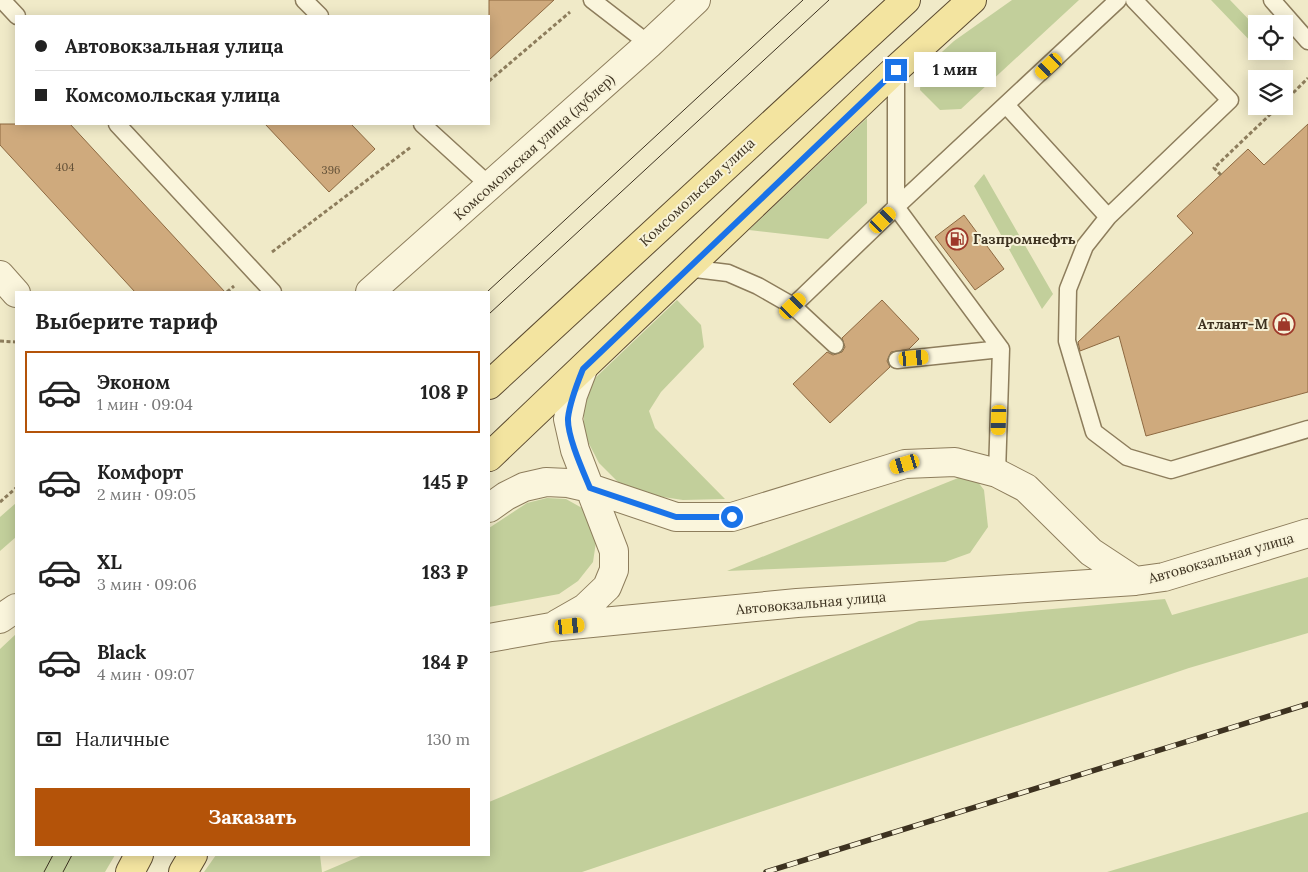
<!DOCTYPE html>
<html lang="ru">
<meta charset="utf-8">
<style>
:root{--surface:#fff;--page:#f2f2f2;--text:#222;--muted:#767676;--line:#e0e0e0;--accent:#b45309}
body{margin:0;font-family:Lora,serif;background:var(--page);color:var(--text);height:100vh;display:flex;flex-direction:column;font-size:19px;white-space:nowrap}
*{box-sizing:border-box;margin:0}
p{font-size:16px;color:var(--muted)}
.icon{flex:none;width:28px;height:28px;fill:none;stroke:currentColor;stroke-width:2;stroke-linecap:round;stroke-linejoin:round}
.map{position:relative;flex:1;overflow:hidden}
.sheet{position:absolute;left:15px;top:291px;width:475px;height:565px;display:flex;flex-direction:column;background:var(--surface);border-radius:0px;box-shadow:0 2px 12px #0003}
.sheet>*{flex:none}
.banner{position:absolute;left:15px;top:15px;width:475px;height:110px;border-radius:0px;box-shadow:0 2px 12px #0003;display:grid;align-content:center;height:110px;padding:0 20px;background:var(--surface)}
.buttons{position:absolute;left:1248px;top:15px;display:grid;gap:10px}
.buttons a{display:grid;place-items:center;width:45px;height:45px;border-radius:0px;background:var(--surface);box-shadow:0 2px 12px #0003;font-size:25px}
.end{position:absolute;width:22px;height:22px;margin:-11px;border:6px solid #1a73e8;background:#fff;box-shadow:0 0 0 2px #fff}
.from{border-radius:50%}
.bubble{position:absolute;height:35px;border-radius:0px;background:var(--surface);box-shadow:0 2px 12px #0003;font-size:16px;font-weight:700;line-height:35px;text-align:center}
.car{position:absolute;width:15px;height:30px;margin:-15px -8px;border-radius:6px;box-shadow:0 0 4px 1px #0007;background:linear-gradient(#f5c518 24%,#345 0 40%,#f5c518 0 76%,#345 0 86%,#f5c518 0)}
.banner b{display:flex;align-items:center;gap:18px;height:48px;font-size:19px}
.banner b+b{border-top:1px solid var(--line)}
.banner i{width:12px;height:12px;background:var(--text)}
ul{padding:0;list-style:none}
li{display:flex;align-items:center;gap:15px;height:82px;margin:0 10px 8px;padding:0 10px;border:2px solid transparent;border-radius:0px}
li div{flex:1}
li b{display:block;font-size:19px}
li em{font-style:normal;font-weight:700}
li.active{border-color:var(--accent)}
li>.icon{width:45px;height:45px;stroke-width:1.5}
h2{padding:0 20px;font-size:22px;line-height:60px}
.pay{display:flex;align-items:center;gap:12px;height:55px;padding:0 20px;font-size:19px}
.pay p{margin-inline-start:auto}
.cta{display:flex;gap:10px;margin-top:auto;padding:10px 20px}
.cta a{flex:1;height:58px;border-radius:0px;background:var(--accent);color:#fff;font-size:20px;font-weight:700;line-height:58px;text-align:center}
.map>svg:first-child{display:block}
.green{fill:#c2cf9b}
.building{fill:#cfaa7d;stroke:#8d6941}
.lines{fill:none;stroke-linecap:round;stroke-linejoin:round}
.service-casing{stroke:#8d7d5c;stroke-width:19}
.minor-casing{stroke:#8d7d5c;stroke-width:30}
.tertiary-casing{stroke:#8d7d5c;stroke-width:30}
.primary-casing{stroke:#5b4a30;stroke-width:30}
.path{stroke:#8d7d5c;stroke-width:3;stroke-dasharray:4 2.5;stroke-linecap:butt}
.service{stroke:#faf5dc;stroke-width:16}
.minor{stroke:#faf5dc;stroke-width:28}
.tertiary{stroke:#faf5dc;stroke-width:28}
.primary{stroke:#f3e4a0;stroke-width:28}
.tram{stroke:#3d3220;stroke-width:1}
.rail-casing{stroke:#3d3220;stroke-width:5.5}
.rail{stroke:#f7f2d8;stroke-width:4;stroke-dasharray:11;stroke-linecap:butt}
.route{stroke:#1a73e8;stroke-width:6}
.labels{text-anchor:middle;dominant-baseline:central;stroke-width:4;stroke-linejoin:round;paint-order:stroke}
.number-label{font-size:11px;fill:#625037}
.street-label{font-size:14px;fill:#3d3220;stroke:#f7f2d8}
.poi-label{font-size:14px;font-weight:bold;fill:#3d3220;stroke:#f7f2d8;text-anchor:start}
</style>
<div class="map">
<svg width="1308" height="872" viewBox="0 0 1308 872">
<rect width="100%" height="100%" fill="#f0eac8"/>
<path class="green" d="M1012,0H1079L961,109L940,110L920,90L921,71L954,41Z
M1211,0H1230L1256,27V47Z
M867,118V203L828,239L749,230Z
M984,174L1053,294L1042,309L974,186Z
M677,300L701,325L704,347L661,392L649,411L655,428L725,499L683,500L636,493L619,483L599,463L584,434V405L593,380Z
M958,478H975L984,490L988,527L970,553L945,562L727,571Z
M547,498L566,499L582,508L591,525L596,542L593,562L578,581L559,594L489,607V528L527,503Z
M16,503V537L0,551V517Z
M1308,577V633L1189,668L582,872H323L363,855H489V802L919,621L1165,599L1172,615Z
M16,634V855H115L105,872H0V649Z
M1308,812V872H1107Z
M216,855H320L322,872H204Z"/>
<path class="building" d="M489,0H554L489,60Z
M0,124H70L225,292H135L0,145Z
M265,124H351L375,149L329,192Z
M1308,124V392L1146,436L1119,336L1080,351L1078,342L1193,233L1177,216L1248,149L1264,165Z
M964,215L1004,269L975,290L935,237Z
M882,300L919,339L909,349L891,352L887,361L890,367L830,423L793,384L827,352L833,355L842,352L845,347L842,338Z"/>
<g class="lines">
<g class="service-casing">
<path id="service" d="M2,0L17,16
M304,0L320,16
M592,0L649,44
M1272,0L1308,41
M896,69V207L1001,349L997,473
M1007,106L1108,217L1230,100L1134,0
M117,124L273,292
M422,124L490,186
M1108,217L1085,246L1068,289L1067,341L1094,432L1127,457L1171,470L1308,429
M687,268L728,273L758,286L793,306L835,345
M793,306L896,207L1118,0
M897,360L1001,349"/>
</g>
<g class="minor-casing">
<path id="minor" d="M370,292L649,44L696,0"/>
</g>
<g class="tertiary-casing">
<path id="tertiary" d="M0,275L16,293
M489,508L506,496L524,487L546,482L568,483L590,488L676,517H732L905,464L955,462L997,473L1026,488L1091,552L1135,581
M0,619L16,608
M557,624L585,608L607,587L614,570V551L575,450L568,419L573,395L583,369
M489,638L551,627L797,603L1135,581L1164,577L1308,533"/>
</g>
<g class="primary-casing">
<path id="primary" d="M489,385L906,0
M489,457L896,69L972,0
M130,872L139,855
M183,872L193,855"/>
</g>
<path class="path" d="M489,81L570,12
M1284,102L1308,78
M1221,175L1214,168L1279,106
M272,252L411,147
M227,292L234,286
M0,341L16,342
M0,502L16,488"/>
<use href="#service" class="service"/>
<use href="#minor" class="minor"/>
<use href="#tertiary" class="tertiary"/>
<use href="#primary" class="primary"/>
<path class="tram" d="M487,292L803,0
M489,314L829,0
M44,872L53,855
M63,872L72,855"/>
<g class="rail-casing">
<path id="rail" d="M766,872L1308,704"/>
</g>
<use href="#rail" class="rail"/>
</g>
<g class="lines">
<path class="route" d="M732,517H676L590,488C583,471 567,436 568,418C570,401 577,384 583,369L896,70"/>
</g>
<defs>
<g id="fuel-ring" transform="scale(1.125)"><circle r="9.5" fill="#f7f2d8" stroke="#9e382a" stroke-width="1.5"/><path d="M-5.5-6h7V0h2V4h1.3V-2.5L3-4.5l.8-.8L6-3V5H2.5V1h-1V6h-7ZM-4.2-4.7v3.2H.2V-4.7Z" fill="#9e382a"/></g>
<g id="shop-ring" transform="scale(1.125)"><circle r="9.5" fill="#f7f2d8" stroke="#9e382a" stroke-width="1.5"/><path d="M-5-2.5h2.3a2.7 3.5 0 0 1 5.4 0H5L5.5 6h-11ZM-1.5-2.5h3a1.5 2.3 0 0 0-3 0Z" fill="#9e382a"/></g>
</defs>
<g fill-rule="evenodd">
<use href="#fuel-ring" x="957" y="239"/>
<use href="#shop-ring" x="1284" y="324"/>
</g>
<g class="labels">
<g class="number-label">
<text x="65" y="167">404</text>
<text x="331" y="170">396</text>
</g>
<g class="street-label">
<text transform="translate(534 147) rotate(-42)">Комсомольская улица (дублер)</text>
<text transform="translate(697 192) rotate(-43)">Комсомольская улица</text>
<text transform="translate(1221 558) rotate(-16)">Автовокзальная улица</text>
<text transform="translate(811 603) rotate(-5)">Автовокзальная улица</text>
</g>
<g class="poi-label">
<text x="973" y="239">Газпромнефть</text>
<text x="1268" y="324" text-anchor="end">Атлант-М</text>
</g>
</g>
</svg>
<div class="buttons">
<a><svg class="icon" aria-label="locate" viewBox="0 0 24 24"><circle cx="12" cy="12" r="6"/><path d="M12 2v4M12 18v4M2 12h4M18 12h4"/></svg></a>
<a><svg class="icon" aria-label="layers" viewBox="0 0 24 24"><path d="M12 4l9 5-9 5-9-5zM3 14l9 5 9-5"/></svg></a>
</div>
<i class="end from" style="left:732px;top:517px"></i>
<i class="end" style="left:896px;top:70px"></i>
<div class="bubble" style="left:914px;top:52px;width:82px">1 мин</div>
<i class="car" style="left:1049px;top:66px;rotate:227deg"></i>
<i class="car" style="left:883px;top:220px;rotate:46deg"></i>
<i class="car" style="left:793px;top:306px;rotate:46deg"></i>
<i class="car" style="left:914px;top:358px;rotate:85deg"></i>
<i class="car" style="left:999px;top:420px;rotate:182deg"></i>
<i class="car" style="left:905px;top:464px;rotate:253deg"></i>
<i class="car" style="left:570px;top:626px;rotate:84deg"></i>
<div class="banner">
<b><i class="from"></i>Автовокзальная улица</b>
<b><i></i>Комсомольская улица</b>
</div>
<section class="sheet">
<h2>Выберите тариф</h2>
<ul>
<li class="active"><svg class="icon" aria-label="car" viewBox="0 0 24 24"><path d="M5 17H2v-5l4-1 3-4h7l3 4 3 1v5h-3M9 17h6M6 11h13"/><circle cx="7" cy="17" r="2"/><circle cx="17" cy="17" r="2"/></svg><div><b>Эконом</b><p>1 мин · 09:04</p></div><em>108 ₽</em></li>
<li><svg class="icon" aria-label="car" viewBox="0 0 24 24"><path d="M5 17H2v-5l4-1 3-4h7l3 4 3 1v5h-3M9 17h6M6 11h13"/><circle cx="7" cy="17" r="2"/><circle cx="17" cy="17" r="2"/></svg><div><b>Комфорт</b><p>2 мин · 09:05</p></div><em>145 ₽</em></li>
<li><svg class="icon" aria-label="car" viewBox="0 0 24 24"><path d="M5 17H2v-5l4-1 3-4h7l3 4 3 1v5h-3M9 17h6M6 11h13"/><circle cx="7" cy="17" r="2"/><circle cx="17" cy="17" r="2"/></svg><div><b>XL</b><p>3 мин · 09:06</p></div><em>183 ₽</em></li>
<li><svg class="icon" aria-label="car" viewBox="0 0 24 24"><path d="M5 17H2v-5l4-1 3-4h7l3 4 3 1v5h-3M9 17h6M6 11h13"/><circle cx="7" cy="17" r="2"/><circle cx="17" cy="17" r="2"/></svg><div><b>Black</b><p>4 мин · 09:07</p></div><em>184 ₽</em></li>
</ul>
<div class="pay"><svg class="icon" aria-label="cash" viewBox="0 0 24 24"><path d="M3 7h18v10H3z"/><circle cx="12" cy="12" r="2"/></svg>Наличные<p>130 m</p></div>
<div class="cta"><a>Заказать</a></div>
</section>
</div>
